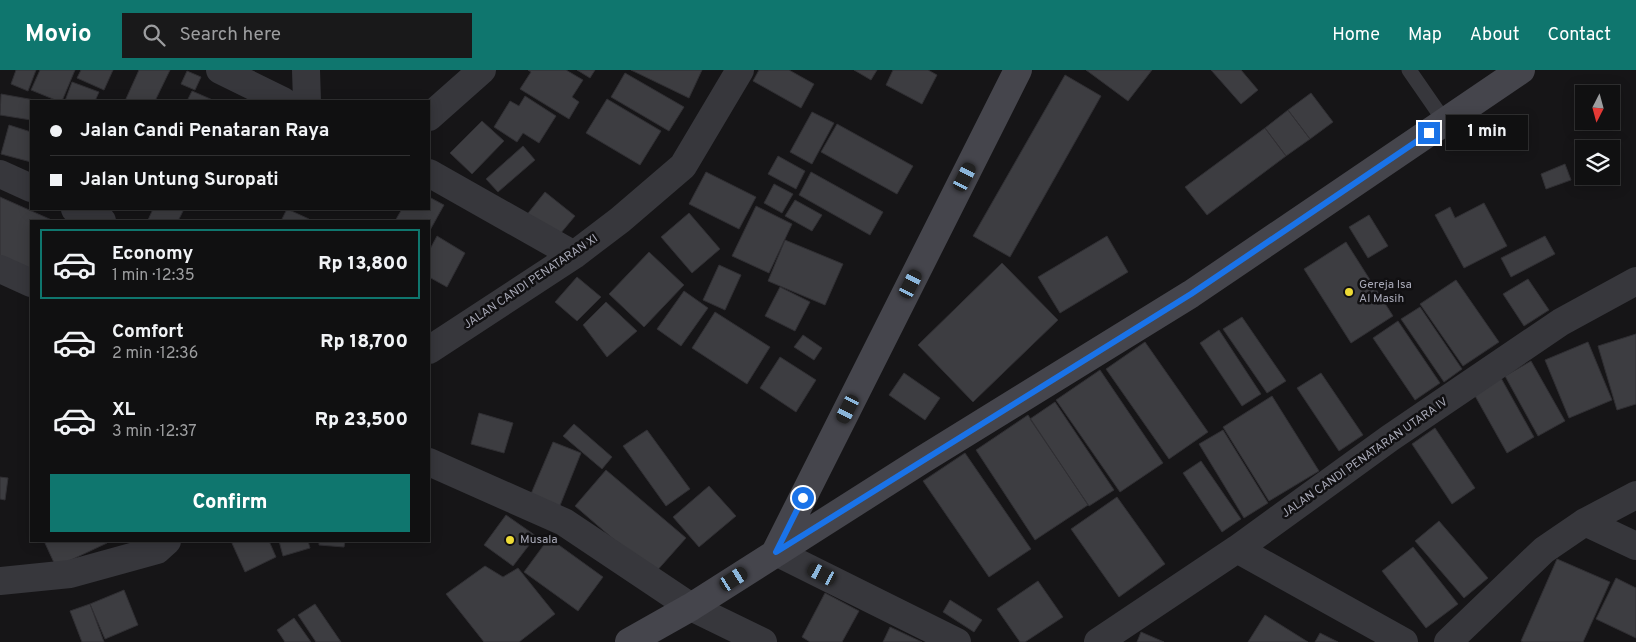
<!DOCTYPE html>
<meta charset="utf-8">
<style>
:root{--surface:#101011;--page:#19191a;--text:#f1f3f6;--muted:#9c9d9f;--line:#303031;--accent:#0f766e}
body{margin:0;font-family:Overpass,sans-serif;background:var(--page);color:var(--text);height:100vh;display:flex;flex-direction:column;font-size:19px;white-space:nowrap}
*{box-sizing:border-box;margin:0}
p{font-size:16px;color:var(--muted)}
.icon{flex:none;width:28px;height:28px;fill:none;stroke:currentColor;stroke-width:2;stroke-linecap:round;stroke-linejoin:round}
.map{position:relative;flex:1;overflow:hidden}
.details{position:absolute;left:30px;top:150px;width:400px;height:322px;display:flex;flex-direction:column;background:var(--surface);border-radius:0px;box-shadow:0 2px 12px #0003,0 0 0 1px var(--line)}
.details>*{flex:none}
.banner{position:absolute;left:30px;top:30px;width:400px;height:110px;border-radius:0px;box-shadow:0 2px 12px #0003,0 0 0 1px var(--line);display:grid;align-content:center;height:110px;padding:0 20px;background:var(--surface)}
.needle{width:32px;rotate:186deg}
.buttons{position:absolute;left:1575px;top:15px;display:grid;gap:10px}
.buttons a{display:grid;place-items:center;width:45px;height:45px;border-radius:0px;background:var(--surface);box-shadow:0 2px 12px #0003,0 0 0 1px var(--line);font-size:25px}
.end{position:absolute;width:22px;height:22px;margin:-11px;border:6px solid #1a73e8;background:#fff;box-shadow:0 0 0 2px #fff}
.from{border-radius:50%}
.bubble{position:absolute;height:35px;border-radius:0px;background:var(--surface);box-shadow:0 2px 12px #0003,0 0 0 1px var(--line);font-size:16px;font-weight:800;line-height:35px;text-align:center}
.car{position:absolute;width:15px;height:30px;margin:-15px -8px;border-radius:6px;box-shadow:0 0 4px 1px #0007;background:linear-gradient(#222 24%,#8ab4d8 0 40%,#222 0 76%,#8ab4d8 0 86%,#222 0)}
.banner b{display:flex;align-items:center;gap:18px;height:48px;font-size:19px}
.banner b+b{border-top:1px solid var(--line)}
.banner i{width:12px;height:12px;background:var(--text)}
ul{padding:9px 0 0;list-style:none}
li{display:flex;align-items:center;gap:15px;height:70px;margin:0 10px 8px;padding:0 10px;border:2px solid transparent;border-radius:0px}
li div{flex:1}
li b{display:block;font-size:19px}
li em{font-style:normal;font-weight:800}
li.active{border-color:var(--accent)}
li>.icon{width:45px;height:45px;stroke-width:1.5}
.button{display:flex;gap:10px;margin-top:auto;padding:10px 20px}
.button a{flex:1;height:58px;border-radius:0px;background:var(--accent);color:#fff;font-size:20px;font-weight:800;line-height:58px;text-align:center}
header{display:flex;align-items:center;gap:30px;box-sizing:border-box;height:70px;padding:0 25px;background:var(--accent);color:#fff}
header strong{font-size:24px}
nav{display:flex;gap:28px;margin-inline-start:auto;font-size:18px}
.search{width:350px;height:45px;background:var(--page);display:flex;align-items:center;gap:12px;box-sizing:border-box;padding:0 18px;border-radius:0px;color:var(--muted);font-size:19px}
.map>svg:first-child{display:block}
.building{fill:#3d3d41;stroke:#302f33}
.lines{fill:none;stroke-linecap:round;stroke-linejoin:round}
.lane{stroke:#37373c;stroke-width:15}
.street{stroke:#37373c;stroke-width:28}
.secondary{stroke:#45454c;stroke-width:28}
.route{stroke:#1a73e8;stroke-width:6}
.poi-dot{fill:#eedb36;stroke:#111012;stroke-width:2}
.labels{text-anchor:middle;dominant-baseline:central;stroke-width:5;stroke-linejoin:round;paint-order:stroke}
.street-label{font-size:12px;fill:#a8a9b7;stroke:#111012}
.poi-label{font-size:12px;fill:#a8a9b7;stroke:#111012;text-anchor:start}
</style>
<header>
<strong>Movio</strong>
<div class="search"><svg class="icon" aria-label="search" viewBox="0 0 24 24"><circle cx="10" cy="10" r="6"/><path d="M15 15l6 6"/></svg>Search here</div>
<nav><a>Home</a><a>Map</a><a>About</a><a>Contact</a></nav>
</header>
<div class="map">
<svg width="1636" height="572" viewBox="0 0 1636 572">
<rect width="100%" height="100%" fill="#161517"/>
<path class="building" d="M16,0H36L28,21L11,14Z
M40,0H75L62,31H58L31,20Z
M81,0H113L104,20L77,8Z
M139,0H170L155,31H125Z
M528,0H566L583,10L572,27L579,32L569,49L520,19L531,2Z
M577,0H595L590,8Z
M631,0H702L689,28Z
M759,0H789L814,14L801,38L753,11Z
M854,0H877L871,10Z
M893,0H928L937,5L922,34L886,15Z
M1086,0H1152L1128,31Z
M1211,0H1241L1258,20L1241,34Z
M187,1L201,7L195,20L181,14Z
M625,3L684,37L669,61L611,27Z
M1065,5L1101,26L1010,187L973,166Z
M72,12L99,22L95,31H65Z
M192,21L215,31H187Z
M1311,23L1333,52L1310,69L1288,40Z
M1,24L40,31H31V50L0,45Z
M525,26L556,46L539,73L523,63L517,72L494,57L510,31L519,36Z
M607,29L661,61L640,95L586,63Z
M1288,40L1310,69L1286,86L1265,58Z
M812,42L834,53L812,94L790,82Z
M482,51L504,71L472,104L450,83Z
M837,54L913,96L897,124L821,82Z
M9,55L31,62V92L1,84Z
M1265,58L1286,86L1207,145L1185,117Z
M523,76L535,90L498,122L486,109Z
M778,86L805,101L796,119L768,104Z
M1565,94L1571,110L1546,119L1541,104Z
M706,102L756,127L739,159L689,134Z
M811,102L883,142L870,165L799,125Z
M774,114L793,124L782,143L764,133Z
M545,122L575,146L555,170L525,147Z
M0,127L54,151H31V207L0,193Z
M429,127L444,135L429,162V151H395L402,139H429Z
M795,130L822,145L812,161L785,146Z
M1484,133L1507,176L1464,198L1435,145L1450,137L1455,148Z
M756,136L792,154L769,203L732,186Z
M153,139H184L178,151H151L148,150Z
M287,139L309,149L308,151H281Z
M689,143L720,179L692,203L661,167Z
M1369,145L1388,176L1368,188L1349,157Z
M437,166L465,183L447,217L429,207V181Z
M1107,166L1128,202L1060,243L1038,207Z
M1545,166L1555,184L1511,207L1501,188Z
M785,170L843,194L825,235L768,211Z
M1346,172L1393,246L1351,273L1304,199Z
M649,182L684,215L644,257L609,224Z
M1002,193L1058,250L973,332L918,275Z
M719,195L741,205L725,240L703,230Z
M577,207L601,227L577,251L555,232Z
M1528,209L1549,240L1524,256L1503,224Z
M1456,210L1499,272L1463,296L1420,234Z
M780,217L810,232L795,261L765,246Z
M684,221L708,238L681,276L657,259Z
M606,232L637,261L607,287L583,255Z
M1420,237L1462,299L1444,312L1401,249Z
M715,242L770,277L747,314L692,278Z
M1242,247L1286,311L1267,323L1223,259Z
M1398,251L1440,313L1415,330L1373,268Z
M1219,260L1261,324L1242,336L1200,273Z
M1636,264V334L1617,340L1598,276Z
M803,265L822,278L814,290L794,277Z
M1145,272L1208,362L1169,389L1106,299Z
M1588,272L1612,330L1569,348L1545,290Z
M780,287L816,310L796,342L760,318Z
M1531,291L1565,351L1538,366L1505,306Z
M1100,300L1163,393L1120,422L1056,330Z
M904,303L940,328L925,350L889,325Z
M1321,303L1363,365L1339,381L1297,318Z
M1501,308L1534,367L1507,383L1474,324Z
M1272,326L1319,401L1269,431L1223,357Z
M1055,332L1114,420L1089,436L1030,349Z
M479,343L513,353L504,383L471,374Z
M1028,345L1088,435L1035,470L976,380Z
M574,354L612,387L602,399L563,366Z
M1435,358L1475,418L1452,434L1412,374Z
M647,360L690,419L666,436L623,376Z
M1223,360L1268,433L1244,448L1199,374Z
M553,372L581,383L557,443L528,431Z
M965,383L1031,479L989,507L923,411Z
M1201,391L1241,449L1222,462L1183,403Z
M606,400L686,468L654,504L575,436Z
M0,407L8,408L5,430L0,429Z
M709,416L736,446L699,477L673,447Z
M1117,427L1165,494L1119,527L1071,459Z
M506,445L536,466L513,496L484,475Z
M1439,451L1488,508L1464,528L1415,471Z
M549,468L603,507L578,541L524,502Z
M44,471H106L107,473L56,497Z
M231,471H269L276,487L245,502Z
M279,471H308L310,478L283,486Z
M319,471H345L344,477L319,475Z
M1413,477L1458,534L1426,558L1382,501Z
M1557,489L1610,512L1583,572H1523L1521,571Z
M485,496L503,507L518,498L555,544L519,572H484L446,524Z
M1616,508L1636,518V568L1596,549Z
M1038,511L1063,547L1025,572H1020L997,539Z
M124,520L138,555L105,569L90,534Z
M825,523L859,541L842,572H810L802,567Z
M950,530L982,550L974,562L943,542Z
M90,534L104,572H82L70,541Z
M315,534L341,572H316L298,545Z
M1265,545L1308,572H1248Z
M294,548L311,572H285L277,560Z
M890,557L922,572H883Z
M1141,562L1164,572H1137Z
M1320,563L1338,572H1315Z"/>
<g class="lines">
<path class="lane" d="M1409,0L1445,52"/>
<path class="street" d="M220,0L283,31
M306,0L307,31
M429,47L482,0
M429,103L574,185
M0,104L31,118
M75,139L102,151
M0,199L31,213
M429,280L574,185L620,150L683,96L740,0
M429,392L564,452L691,537L763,572
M1585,452L1636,476
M1237,479L1404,572
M776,482L957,572
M0,511L70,504L157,480L167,471
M1098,572L1237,479L1390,368L1561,252L1636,211
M1448,572L1544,480L1585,452L1636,425"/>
<path class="secondary" d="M776,481L1018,0
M629,572L691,537L922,390L1191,224L1521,0"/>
</g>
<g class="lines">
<path class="route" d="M803,428L776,482L1191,224L1429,63"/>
</g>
<g class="poi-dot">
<circle cx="1349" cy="222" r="5"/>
<circle cx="510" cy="470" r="5"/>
</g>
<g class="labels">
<g class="street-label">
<text transform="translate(531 212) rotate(-34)">JALAN CANDI PENATARAN XI</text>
<text transform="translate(1365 388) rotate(-35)">JALAN CANDI PENATARAN UTARA IV</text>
</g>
<g class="poi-label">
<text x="1359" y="215">Gereja Isa<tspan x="1359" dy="14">Al Masih</tspan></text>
<text x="520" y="470">Musala</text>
</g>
</g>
</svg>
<div class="buttons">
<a><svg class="needle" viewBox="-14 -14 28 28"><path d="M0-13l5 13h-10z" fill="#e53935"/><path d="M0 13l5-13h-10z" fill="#9c9d9f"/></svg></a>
<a><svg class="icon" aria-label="layers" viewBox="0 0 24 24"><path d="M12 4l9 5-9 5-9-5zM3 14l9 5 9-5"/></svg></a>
</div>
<i class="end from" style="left:803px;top:428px"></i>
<i class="end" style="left:1429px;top:63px"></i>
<div class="bubble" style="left:1446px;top:45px;width:82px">1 min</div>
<i class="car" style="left:965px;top:107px;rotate:27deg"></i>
<i class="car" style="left:911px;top:214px;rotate:27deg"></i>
<i class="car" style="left:848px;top:339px;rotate:207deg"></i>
<i class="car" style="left:822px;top:504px;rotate:297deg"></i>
<i class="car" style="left:734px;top:509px;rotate:57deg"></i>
<div class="banner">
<b><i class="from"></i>Jalan Candi Penataran Raya</b>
<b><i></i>Jalan Untung Suropati</b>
</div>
<section class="details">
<ul>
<li class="active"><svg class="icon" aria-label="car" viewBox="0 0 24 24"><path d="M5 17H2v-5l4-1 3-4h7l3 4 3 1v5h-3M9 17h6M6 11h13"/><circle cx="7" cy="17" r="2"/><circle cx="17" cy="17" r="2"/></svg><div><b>Economy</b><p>1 min · 12:35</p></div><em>Rp 13,800</em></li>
<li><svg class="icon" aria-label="car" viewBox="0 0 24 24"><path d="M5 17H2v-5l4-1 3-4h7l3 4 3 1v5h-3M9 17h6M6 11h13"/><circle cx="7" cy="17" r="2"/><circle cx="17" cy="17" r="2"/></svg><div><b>Comfort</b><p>2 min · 12:36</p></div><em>Rp 18,700</em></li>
<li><svg class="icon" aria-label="car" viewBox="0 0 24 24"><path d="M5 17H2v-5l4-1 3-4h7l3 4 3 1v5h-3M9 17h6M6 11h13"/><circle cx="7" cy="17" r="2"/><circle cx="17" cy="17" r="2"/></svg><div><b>XL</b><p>3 min · 12:37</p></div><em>Rp 23,500</em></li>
</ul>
<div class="button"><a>Confirm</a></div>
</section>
</div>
